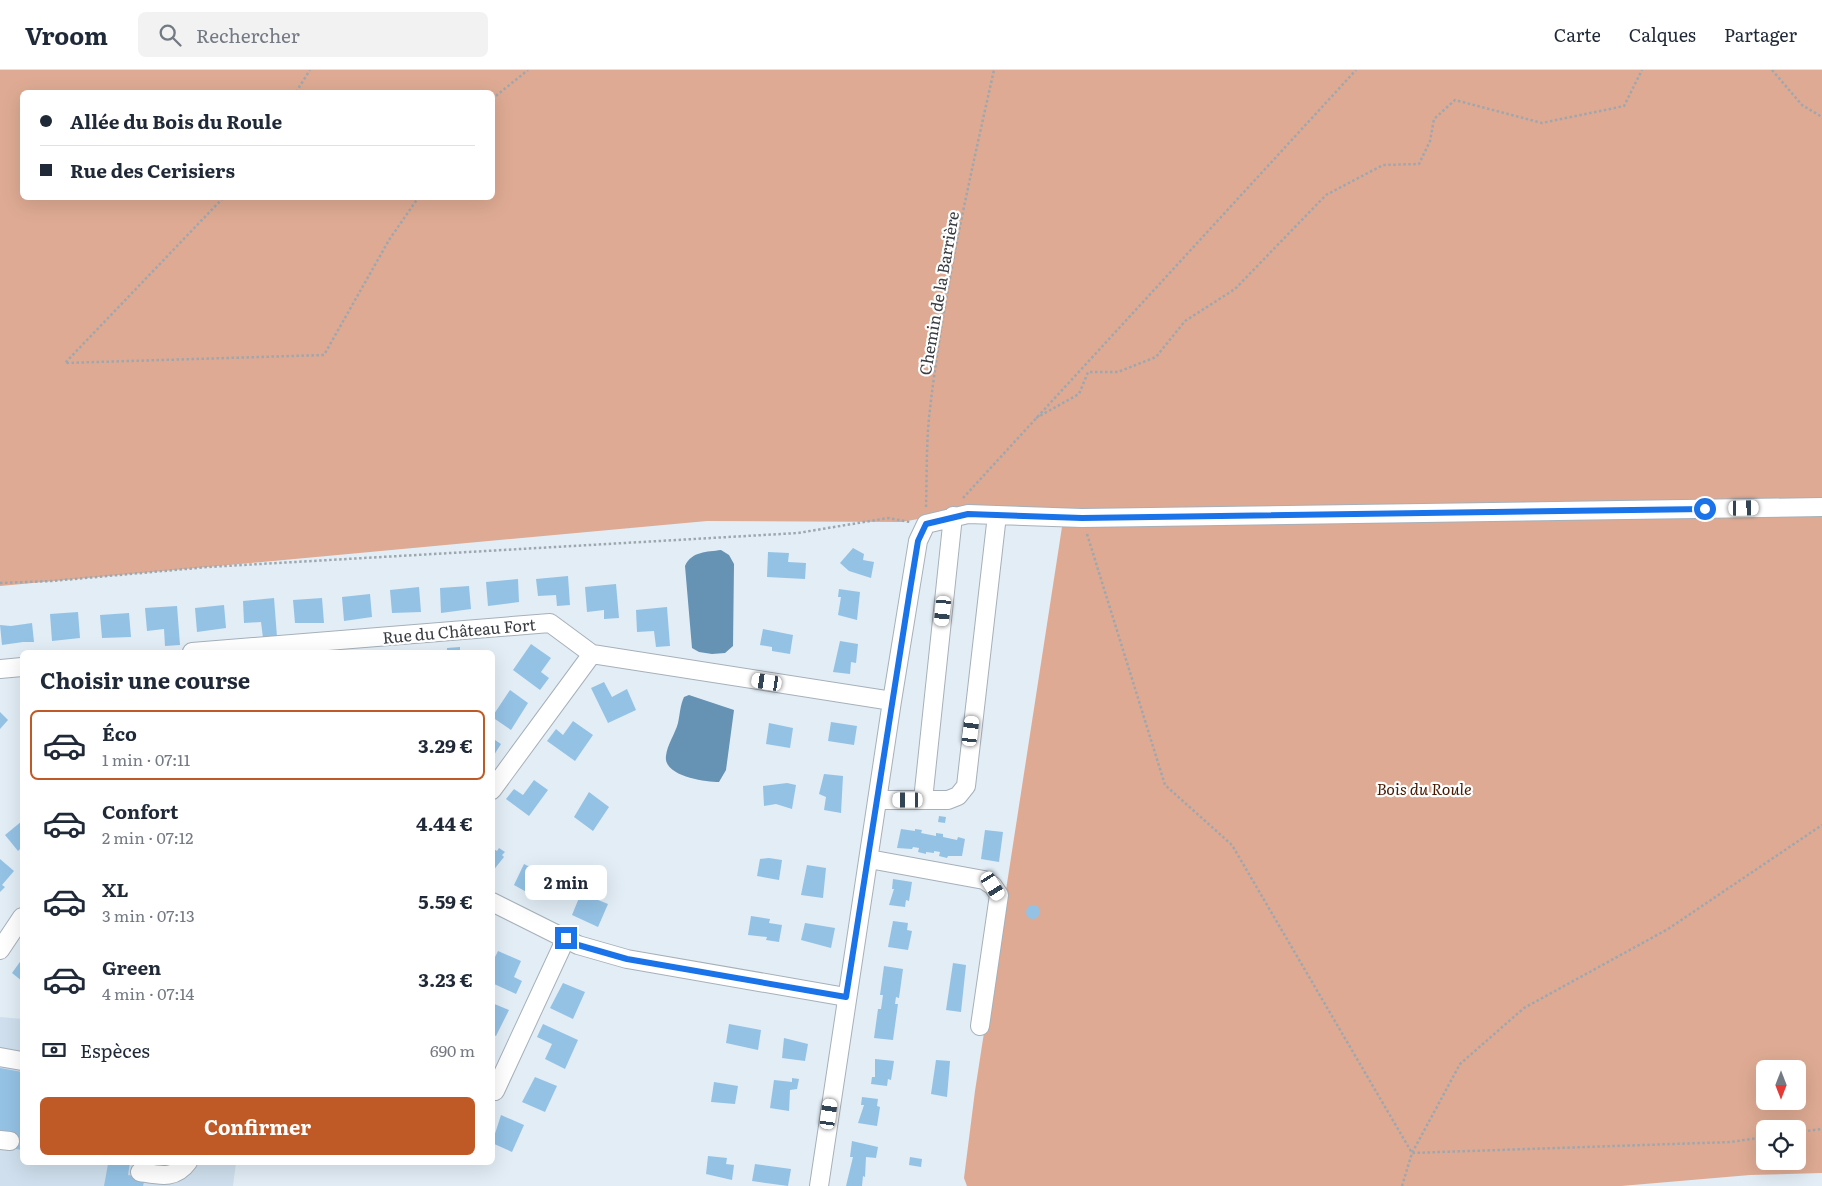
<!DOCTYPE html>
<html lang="fr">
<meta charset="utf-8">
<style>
:root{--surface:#fff;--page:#f2f2f3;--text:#1f2937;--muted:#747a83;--line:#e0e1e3;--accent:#bf5a27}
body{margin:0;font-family:Literata,serif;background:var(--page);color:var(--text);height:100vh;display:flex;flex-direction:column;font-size:19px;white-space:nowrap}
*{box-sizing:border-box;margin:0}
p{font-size:16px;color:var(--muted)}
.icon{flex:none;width:28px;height:28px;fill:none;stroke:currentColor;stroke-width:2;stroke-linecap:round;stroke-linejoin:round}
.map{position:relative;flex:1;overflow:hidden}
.side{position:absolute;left:20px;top:580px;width:475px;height:515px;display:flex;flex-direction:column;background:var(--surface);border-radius:8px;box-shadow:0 5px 20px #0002}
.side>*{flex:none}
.hud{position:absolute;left:20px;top:20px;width:475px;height:110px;border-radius:8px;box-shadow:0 5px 20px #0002;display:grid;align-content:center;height:110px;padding:0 20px;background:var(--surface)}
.needle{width:32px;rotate:180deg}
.tools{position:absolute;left:1756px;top:990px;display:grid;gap:10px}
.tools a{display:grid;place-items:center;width:50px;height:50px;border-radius:8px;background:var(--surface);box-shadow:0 5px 20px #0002;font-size:25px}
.end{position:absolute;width:22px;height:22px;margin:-11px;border:6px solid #1a73e8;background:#fff;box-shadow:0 0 0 2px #fff}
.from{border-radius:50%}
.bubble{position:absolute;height:35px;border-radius:8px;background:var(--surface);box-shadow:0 5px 20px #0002;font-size:16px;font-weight:700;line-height:35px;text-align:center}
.car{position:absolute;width:15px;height:30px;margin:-15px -8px;border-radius:6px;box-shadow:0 0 4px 1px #0007;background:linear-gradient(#fff 24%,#345 0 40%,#fff 0 76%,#345 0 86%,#fff 0)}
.hud b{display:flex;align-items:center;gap:18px;height:48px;font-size:19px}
.hud b+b{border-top:1px solid var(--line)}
.hud i{width:12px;height:12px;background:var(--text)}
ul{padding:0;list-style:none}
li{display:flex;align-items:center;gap:15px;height:70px;margin:0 10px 8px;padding:0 10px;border:2px solid transparent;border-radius:8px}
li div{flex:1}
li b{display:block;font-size:19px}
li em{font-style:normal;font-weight:700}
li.current{border-color:var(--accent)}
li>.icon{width:45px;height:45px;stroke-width:1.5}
h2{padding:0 20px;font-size:22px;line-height:60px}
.pay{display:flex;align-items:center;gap:12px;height:55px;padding:0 20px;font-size:19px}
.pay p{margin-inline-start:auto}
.cta{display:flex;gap:10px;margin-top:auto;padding:10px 20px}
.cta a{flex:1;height:58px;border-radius:8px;background:var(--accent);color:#fff;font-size:20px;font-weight:700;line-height:58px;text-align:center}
header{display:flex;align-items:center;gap:30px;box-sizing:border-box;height:70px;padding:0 25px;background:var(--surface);border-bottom:1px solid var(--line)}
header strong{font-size:24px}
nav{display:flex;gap:28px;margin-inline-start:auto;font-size:18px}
.search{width:350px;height:45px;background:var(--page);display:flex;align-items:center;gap:12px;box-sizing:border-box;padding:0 18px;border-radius:8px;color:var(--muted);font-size:19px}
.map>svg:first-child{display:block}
.built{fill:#cfdfed}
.forest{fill:#deaa93;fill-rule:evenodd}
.water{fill:#6692b4}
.building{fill:#94c2e5}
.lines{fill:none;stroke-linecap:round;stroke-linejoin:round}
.minor-casing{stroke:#a6b0b9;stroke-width:20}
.path{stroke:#9fa7ae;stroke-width:2.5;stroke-dasharray:2.5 2.5;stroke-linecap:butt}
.minor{stroke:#fff;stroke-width:18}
.route{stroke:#1a73e8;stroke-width:6}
.labels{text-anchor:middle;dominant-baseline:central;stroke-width:4.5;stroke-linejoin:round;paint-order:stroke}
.street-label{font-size:16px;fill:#383c40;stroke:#fff}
.park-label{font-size:16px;font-style:italic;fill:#481901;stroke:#fff}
</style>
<header>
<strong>Vroom</strong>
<div class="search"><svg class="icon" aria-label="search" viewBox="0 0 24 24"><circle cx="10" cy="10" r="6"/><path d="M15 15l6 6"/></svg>Rechercher</div>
<nav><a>Carte</a><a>Calques</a><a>Partager</a></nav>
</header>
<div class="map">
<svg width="1822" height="1116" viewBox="0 0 1822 1116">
<rect width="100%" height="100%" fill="#e2edf6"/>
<path class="built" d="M0,947L22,949V1092L236,1093L233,1116H0Z"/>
<path class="forest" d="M0,0H1822V1103L1750,1105L1621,1116H967L964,1108L975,1021L1064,444L977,439L901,452L707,451L0,516ZM22,22H492V128H22ZM1765,999H1798V1031H1765ZM1765,1059H1798V1091H1765Z"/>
<path class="water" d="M721,480L729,485L734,494L733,576L725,583L712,584L699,582L692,578L685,496C692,481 707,482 721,480Z
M689,625L734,640L726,700L719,712C705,712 663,706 666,686C667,675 675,664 678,653C680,644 680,636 684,627Z"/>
<path class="building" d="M853,478L864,484L863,490L874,492L871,508L849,501L840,493Z
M768,482L789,483L788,492L806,493L805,509L767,507Z
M568,506L570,535L557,536L556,525L538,526L536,509Z
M518,509L519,532L488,536L486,512Z
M616,514L619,548L604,549V540L587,542L585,517Z
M469,516L471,539L441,543L440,518Z
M419,517L421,542L392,543L390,520Z
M839,519L860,522L857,550L838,545L841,527H838Z
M370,524L372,547L344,551L342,527Z
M274,528L277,567L263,568L261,552L244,553L243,531Z
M322,528L324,553H295L293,530Z
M224,535L226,558L197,562L195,538Z
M177,536L180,575L165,576L164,559L147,561L145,538Z
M667,537L670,576L656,577L654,561L637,562L636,540Z
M78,542L80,568L52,571L50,544Z
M129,543L131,567L102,568L100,545Z
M32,553L34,572H23L2,575L0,555L11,556Z
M763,559L793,565L790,584L772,581V577L760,575Z
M840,571L858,574L856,593L851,592L850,604L833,602Z
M531,574L551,588L541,602L549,608L540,620L513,600Z
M460,577V582H447V578Z
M604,612L612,627L627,619L636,640L608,653L591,618Z
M510,620L528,633L511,660L492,647Z
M0,642L8,650L0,659Z
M573,651L593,665L575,691L547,671L556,659L563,665Z
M831,652L857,656L854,675L828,671Z
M769,653L793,658L790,678L766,674Z
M492,668L501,674L494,685L492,684Z
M824,704L843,706L841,743L824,740L826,727L819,724Z
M534,710L548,720L529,746L506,729L514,719L523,725Z
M787,713L796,715L792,739L776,734L764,736L763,716Z
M589,722L609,737L593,761L574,747Z
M939,746L946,747L945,753L938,752Z
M22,751V777L18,781L5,765Z
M901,759L915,761V759L922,760L921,763L936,766V763L943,764V767L957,770L958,767L965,769L962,786H948L947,788L939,786L940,782L934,781V783L926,782V784L918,782L919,778L913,777L912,779L897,778Z
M985,760L1003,762L999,792L981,789Z
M492,778L497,781L499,778L505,782L502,785L504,787L492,802Z
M769,788L782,790L779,810L757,806L760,789Z
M0,789L14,801L2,815L5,817L0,822Z
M524,794L549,807L539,829L514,815Z
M807,795L826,798L823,828L801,825Z
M893,809L912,812L909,831L906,830L905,837L889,835L894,819H892Z
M581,823L608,834L598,857L572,845Z
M1026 842a7 7 0 1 1 14 0a7 7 0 1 1-14 0Z
M751,846L770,849L769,853L782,855L779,872L766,870L767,867L748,865Z
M893,851L908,853L907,860L912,861L908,880L888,877Z
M805,853L835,858L831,878L801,870Z
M498,881L521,891L514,907L522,911L516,924L492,913V893Z
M22,889V911L12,903Z
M953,893L966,895L961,942L946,940Z
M884,896L903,899L899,928L896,927L895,934H898L893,970L874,968L878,939H881L883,925H880Z
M563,913L585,922L573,949L550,938Z
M492,933L509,940L496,966L492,964Z
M543,954L578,970L565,999L545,989L552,974L537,967Z
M729,954L761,960L758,980L726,973Z
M784,968L808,974L805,991L782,988Z
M875,989L894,991L891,1010L888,1009L887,1016L871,1014L872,1007H875Z
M936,990L950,991L947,1027L931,1024Z
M0,998L22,1002V1080L10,1078L0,1064Z
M535,1007L557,1016L545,1042L522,1032Z
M792,1008L799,1009L797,1019L790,1020L789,1041L770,1038L774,1010L792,1012Z
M714,1012L738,1016L735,1034L711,1032Z
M862,1027L878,1029L877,1036L880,1037L877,1056L858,1053L864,1035H861Z
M501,1045L524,1055L512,1082L492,1073Z
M852,1071L878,1077L876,1088L866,1087L865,1107L863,1106L862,1116H846L853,1087H850Z
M708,1086L727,1088L726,1094L734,1095L732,1110L706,1104Z
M910,1087L922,1089L921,1097L909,1095Z
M103,1092H130L128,1105L145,1108L143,1116H104L108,1094Z
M755,1094L791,1099L788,1116L752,1111Z"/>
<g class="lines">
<g class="minor-casing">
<path id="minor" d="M192,582L550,553L592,584L892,631
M0,599L22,597
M492,720L592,584
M878,730H948L958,726L966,716L997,445
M923,730L953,446
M869,789L984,810L993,816L999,825L980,956
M492,832L578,875L627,889L846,927
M0,880L22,847
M0,987L22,991
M495,1021L566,868
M0,1070L10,1071
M140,1102C159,1105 175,1110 188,1092
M819,1116L892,631L918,471L926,454L968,444L1082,448L1822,437"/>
</g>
<path class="path" d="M1772,0L1802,35L1822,47
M296,22L310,0
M492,29L528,0
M223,128L65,293L324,285L389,170L418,128
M1036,348L1079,324L1088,302H1118L1156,287L1185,251L1235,219L1326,125L1383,95L1419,94L1430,71L1434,49L1455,30L1542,53L1624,36L1642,0
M963,428L1356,0
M926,437C927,405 926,371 930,339C943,225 969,112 994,0
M1087,464L1165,715L1232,775L1412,1083L1731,1072L1765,1067
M0,513L52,511L208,497L798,463L888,448L910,452
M1798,1062L1822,1059
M1402,1116L1412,1083L1460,994L1524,938L1668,859L1822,755"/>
<use href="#minor" class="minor"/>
</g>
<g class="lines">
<path class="route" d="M566,868L578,875L627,889L846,927L909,526L918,471L926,454L968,444L1082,448L1705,439"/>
</g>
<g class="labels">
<g class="street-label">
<text transform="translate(938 223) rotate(-80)">Chemin de la Barrière</text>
<text transform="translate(459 560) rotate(-5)">Rue du Château Fort</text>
</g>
<g class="park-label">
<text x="1424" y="718">Bois du Roule</text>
</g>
</g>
</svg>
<div class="tools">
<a><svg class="needle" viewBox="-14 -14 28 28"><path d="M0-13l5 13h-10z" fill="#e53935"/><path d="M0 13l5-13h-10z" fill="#747a83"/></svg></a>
<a><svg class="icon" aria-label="locate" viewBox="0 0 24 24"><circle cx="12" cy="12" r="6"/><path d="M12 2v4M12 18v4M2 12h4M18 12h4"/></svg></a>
</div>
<i class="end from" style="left:1705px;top:439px"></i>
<i class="end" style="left:566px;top:868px"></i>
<div class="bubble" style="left:525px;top:795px;width:82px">2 min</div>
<i class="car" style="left:1744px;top:438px;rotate:89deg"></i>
<i class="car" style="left:943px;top:541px;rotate:186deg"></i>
<i class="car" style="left:767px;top:612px;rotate:279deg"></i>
<i class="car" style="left:971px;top:661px;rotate:7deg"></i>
<i class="car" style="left:908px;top:730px;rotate:270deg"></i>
<i class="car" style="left:993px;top:816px;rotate:148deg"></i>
<i class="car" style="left:829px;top:1044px;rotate:8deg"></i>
<div class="hud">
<b><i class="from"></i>Allée du Bois du Roule</b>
<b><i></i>Rue des Cerisiers</b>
</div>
<section class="side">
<h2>Choisir une course</h2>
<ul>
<li class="current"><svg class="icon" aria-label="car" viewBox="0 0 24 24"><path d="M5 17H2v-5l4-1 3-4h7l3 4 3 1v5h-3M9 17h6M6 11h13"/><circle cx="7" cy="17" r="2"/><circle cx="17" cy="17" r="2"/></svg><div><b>Éco</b><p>1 min · 07:11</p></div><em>3.29 €</em></li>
<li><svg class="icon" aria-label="car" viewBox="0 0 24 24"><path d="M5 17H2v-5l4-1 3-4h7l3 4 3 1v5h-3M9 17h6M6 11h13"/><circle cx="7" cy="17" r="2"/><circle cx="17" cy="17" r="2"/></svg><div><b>Confort</b><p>2 min · 07:12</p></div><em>4.44 €</em></li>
<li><svg class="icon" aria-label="car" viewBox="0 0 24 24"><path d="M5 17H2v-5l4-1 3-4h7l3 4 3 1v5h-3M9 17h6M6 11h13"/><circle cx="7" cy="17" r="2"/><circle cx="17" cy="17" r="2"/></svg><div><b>XL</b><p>3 min · 07:13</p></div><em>5.59 €</em></li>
<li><svg class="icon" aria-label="car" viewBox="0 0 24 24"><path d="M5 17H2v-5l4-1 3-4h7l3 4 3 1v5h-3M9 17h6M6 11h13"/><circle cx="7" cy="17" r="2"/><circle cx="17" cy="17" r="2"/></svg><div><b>Green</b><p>4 min · 07:14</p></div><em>3.23 €</em></li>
</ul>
<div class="pay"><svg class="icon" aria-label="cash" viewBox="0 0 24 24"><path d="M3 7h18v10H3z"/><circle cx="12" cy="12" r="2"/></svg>Espèces<p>690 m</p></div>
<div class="cta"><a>Confirmer</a></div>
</section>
</div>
